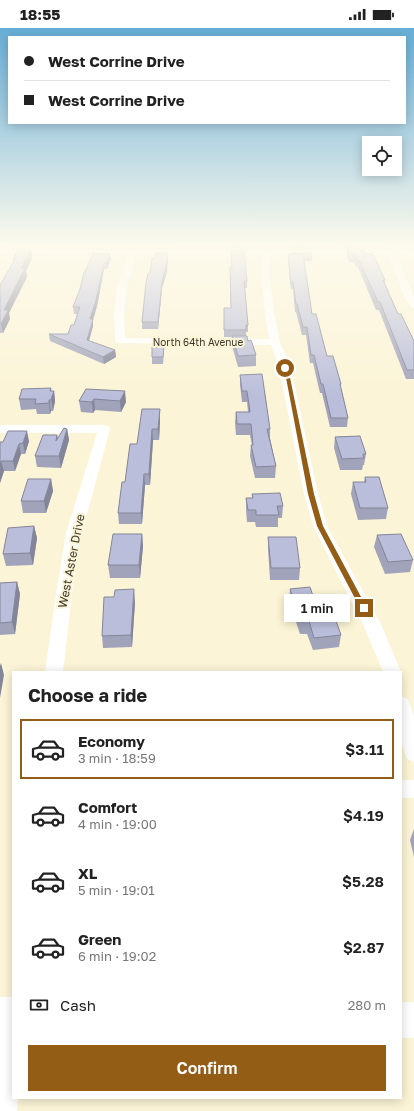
<!DOCTYPE html>
<meta charset="utf-8">
<style>
:root{--surface:#fff;--page:#f6f6f6;--text:#222;--muted:#767676;--line:#e0e0e0;--accent:#945d15}
body{margin:0;font-family:"Golos Text",sans-serif;background:var(--page);color:var(--text);height:100vh;display:flex;flex-direction:column;font-size:15px;white-space:nowrap}
*{box-sizing:border-box;margin:0}
p{font-size:13px;color:var(--muted)}
.icon{flex:none;width:22px;height:22px;fill:none;stroke:currentColor;stroke-width:2;stroke-linecap:round;stroke-linejoin:round}
.map{position:relative;flex:1;overflow:hidden}
.details{position:absolute;left:12px;top:643px;width:390px;height:428px;display:flex;flex-direction:column;background:var(--surface);border-radius:0px;box-shadow:0 2px 10px #0003}
.details>*{flex:none}
.hud{position:absolute;left:8px;top:8px;width:398px;height:88px;border-radius:0px;box-shadow:0 2px 10px #0003;display:grid;align-content:center;height:88px;padding:0 16px;background:var(--surface)}
.controls{position:absolute;left:362px;top:108px;display:grid;gap:8px}
.controls a{display:grid;place-items:center;width:40px;height:40px;border-radius:0px;background:var(--surface);box-shadow:0 2px 10px #0003;font-size:20px}
.end{position:absolute;width:18px;height:18px;margin:-9px;border:5px solid #945d15;background:#fff;box-shadow:0 0 0 2px #fff}
.from{border-radius:50%}
.bubble{position:absolute;height:28px;border-radius:0px;background:var(--surface);box-shadow:0 2px 10px #0003;font-size:13px;font-weight:600;line-height:28px;text-align:center}
.hud b{display:flex;align-items:center;gap:14px;height:38px;font-size:15px}
.hud b+b{border-top:1px solid var(--line)}
.hud i{width:10px;height:10px;background:var(--text)}
ul{padding:0;list-style:none}
li{display:flex;align-items:center;gap:12px;height:60px;margin:0 8px 6px;padding:0 8px;border:2px solid transparent;border-radius:0px}
li div{flex:1}
li b{display:block;font-size:15px}
li em{font-style:normal;font-weight:600}
li.current{border-color:var(--accent)}
li>.icon{width:36px;height:36px;stroke-width:1.5}
h2{padding:0 16px;font-size:18px;line-height:48px}
.pay{display:flex;align-items:center;gap:10px;height:44px;padding:0 16px;font-size:15px}
.pay p{margin-inline-start:auto}
.action{display:flex;gap:8px;margin-top:auto;padding:8px 16px}
.action a{flex:1;height:46px;border-radius:0px;background:var(--accent);color:#fff;font-size:16px;font-weight:600;line-height:46px;text-align:center}
.status{display:flex;justify-content:space-between;align-items:center;height:28px;padding:0 20px;background:var(--surface);direction:ltr}
.status svg{height:11px;fill:currentColor}
.map>svg:first-child{display:block}
.built{fill:#f2e9c4}
.lines{fill:none;stroke-linecap:round;stroke-linejoin:round}
.minor{fill:#fff;fill-rule:evenodd}
.major{fill:#fff;fill-rule:evenodd}
.wall{fill:#a1a3bb}
.shaded-wall{fill:#838599}
.building{fill:#bbbeda;stroke:#838599}
.route{fill:#945d15}
.labels{text-anchor:middle;dominant-baseline:central;stroke-width:4;stroke-linejoin:round;paint-order:stroke}
.far-street-label{font-size:10px;fill:#3b382c;stroke:#fbf4d6}
.street-label{font-size:12px;fill:#3b382c;stroke:#fbf4d6}
</style>
<div class="status"><b>18:55</b><svg viewBox="0 0 49 12"><path d="M0 12V9h3v3zM5 12V6h3v6zM10 12V3h3v9zM15 12V0h3v12zM26 1h20v11H26zM47 4h2v5h-2z"/></svg></div>
<div class="map">
<svg width="414" height="1083" viewBox="0 0 414 1083">
<rect width="100%" height="100%" fill="#fbf4d6"/>
<path class="built" d="M9,216H175L174,221L170,222L16,221L9,219Z"/>
<g class="lines">
<path class="minor" d="M0,221L414,222V228L397,227L414,269V280L411,279L404,268L389,227H270V250L274,284L280,314L291,340L318,466L327,498L380,594L401,644H383L362,594L313,498L304,466L279,340L271,317L116,315L115,313L114,287L117,258L129,226L0,225ZM137,226L262,227C261,255 264,283 269,311L125,310L124,287L127,258Z
M0,397H104L108,398L110,401L82,505L72,566L63,644H45L56,566L66,505L97,405H0Z
M401,668L408,671L414,688V734L407,731L401,714Z
M401,752H414V770H401Z
M13,994V1070H18L17,1083H0V1006L3,998Z"/>
<path class="major" d="M0,969H13V1005H0Z
M401,974H414V1010H401Z"/>
</g>
<path class="wall" d="M193,216H243V220H230V218L193,217Z
M290,216H316V218H308V220H291Z
M341,216H354L353,220H343Z
M385,216H409V219H387Z
M347,221L366,226L385,252V256L398,286L414,313V352V351H406L379,282H376L358,239H356L354,234H349L347,228Z
M31,222L32,230L26,243L27,249L9,285L10,291L3,305H0V257L13,234V231Z
M231,222L247,253V260H245L248,297V304H246V308L248,313L256,327V338L238,339L232,318V309H224V280H231L230,246L231,239Z
M288,226H294L312,230V233H304L312,286L327,328L341,356L340,360L348,390L347,399H330L322,365H320L313,335H310L306,307H302L296,284H295L293,261H291L290,254L288,233Z
M111,231L107,241H104L97,278L93,292V298L89,313L115,322L116,329L104,336L50,313L49,306H68L74,297L77,286H74L73,279L80,261L85,244Z
M168,231L167,244L162,260L158,301H142V294L150,245Z
M164,326L163,336H152V329Z
M240,347L270,401V410L276,438L275,450H255L250,428L251,417H252L250,407H236L235,395L236,384H248L247,374H242L240,357Z
M51,360V363H54L55,373L53,383H51L50,386H37L36,381L21,382L19,371Z
M86,361L126,374L121,384L95,382L93,385L81,384L79,373Z
M160,392L159,412H153L150,457H145L142,496H119L118,485L137,416Z
M67,401L69,412L61,440L37,439L35,428L57,407L58,410Z
M335,409L366,426L364,437H363L362,442H340L334,420Z
M29,413L25,426H21L15,443H4L0,455V414Z
M365,449L388,480L386,491L358,492L351,466L353,454H364Z
M51,451L53,463L46,485H23L21,473Z
M252,466L283,478L282,490H278V499H256L255,494H247L246,482V470H252Z
M34,498L37,510L33,537L6,538L3,526Z
M142,506L143,518L140,550H110L108,537Z
M377,507L413,532L410,544L385,546L374,519Z
M268,509L300,540L299,552H270L268,521Z
M17,554L20,566L15,606L0,607V555Z
M290,561L313,568L341,607L339,619L313,622L307,606H300L289,573Z
M135,574L132,619L103,620L102,608Z
M414,801V829L410,812Z"/>
<path class="shaded-wall" d="M31,222L32,230L26,243L27,249L9,285L10,291L3,305L1,296L4,282L21,240Z
M168,225V231L167,244L162,260L158,301V294L162,254Z
M110,226L111,231L107,241V235Z
M104,235V241L97,278L93,292V298L87,319V312L90,291Z
M115,322L116,329L104,336L103,329Z
M51,360L52,368L54,363L55,373L53,383L50,363Z
M125,363L126,374L121,384L120,373Z
M94,371L95,382L93,385L92,374Z
M49,372L51,383L50,386L49,375Z
M160,381V392L159,412L158,401Z
M67,401L69,412L61,440L59,428Z
M152,401L153,412L150,457L149,446Z
M27,403L29,413L25,426L23,415Z
M19,416L21,426L15,443L13,433Z
M1,433L4,443L0,455V437Z
M144,446L145,457L142,496L141,485Z
M51,451L53,463L46,485L44,473Z
M34,498L37,510L33,537L30,525Z
M142,506L143,518L140,550L139,537Z
M17,554L20,566L15,606L12,594Z
M134,561L135,574L132,619L131,607Z
M1,635L4,647L0,670V638Z"/>
<path class="building" d="M347,221L364,222L366,226H373L385,252H383L398,286H401L414,313V342H407L380,274H378L359,232H357L355,226H350Z
M18,222H31L21,240H25L4,282H8L1,296H0V257L15,231H13Z
M231,222H244L247,253H244L248,297H246V302H224V280H231L230,239H232Z
M93,225L110,226L107,235H104L96,272L90,291H93L87,312L115,322L103,329L49,306H68L71,297H74L80,279H73L80,261L84,244H85Z
M156,225H168L166,238L162,254L158,294H142L146,254L148,245H150L152,230H155Z
M294,225H311L312,230H304L303,226Z
M288,226H303L312,286H316L327,328H333L341,356H340L348,390H331L323,356H321L314,327H311L307,299H303L297,276H296L293,254H291L290,247Z
M232,308H247L248,313L251,312L256,327L238,328Z
M152,319H164L163,329H152Z
M262,346L270,401H267L276,438L256,439L251,417H253L251,396H237L236,384H250L247,363H242L240,347Z
M51,360L50,363H54L51,372H49V375L35,376L36,371H19L22,361Z
M86,361L125,363L120,373L94,371L92,374L79,373Z
M142,381H160L158,401H152L149,446H144L141,485H118L122,454H125L130,416H137Z
M64,400L67,401L59,428H35L43,407H57L56,413Z
M8,403H27L23,415L19,416L13,433H1L0,437V414H3Z
M360,408L366,426H363L364,430L342,431L335,409Z
M365,449H379L388,480H360L353,454H366Z
M28,451H51L44,473H21Z
M280,465L283,478H277L279,487H256V482H248L246,470H253L252,466Z
M34,498L30,525L3,526L8,500Z
M113,506H142L139,537H108Z
M401,506L413,532L388,534L377,507Z
M268,509H296L300,540H271Z
M17,554L12,594L0,595V555Z
M310,559L313,568L327,567L341,607L314,610L309,593L301,594L290,561Z
M134,561L131,607L102,608L104,569H114L115,562Z"/>
<linearGradient id="sky" x2="0" y2="1"><stop stop-color="#67aed6"/><stop offset="0.59" stop-color="#fdfaed"/><stop offset="1" stop-color="#fdfaed" stop-opacity="0"/></linearGradient>
<rect width="414" height="367" fill="url(#sky)"/>
<path class="route" d="M284,339L288,340L314,466L323,498L367,580L366,582L364,583L360,580L317,498L308,466Z"/>
<g class="labels">
<g class="far-street-label">
<text x="198" y="314">North 64th Avenue</text>
</g>
<g class="street-label">
<text transform="translate(71 533) rotate(-79)">West Aster Drive</text>
</g>
</g>
</svg>
<div class="controls">
<a><svg class="icon" aria-label="locate" viewBox="0 0 24 24"><circle cx="12" cy="12" r="6"/><path d="M12 2v4M12 18v4M2 12h4M18 12h4"/></svg></a>
</div>
<i class="end from" style="left:285px;top:340px"></i>
<i class="end" style="left:364px;top:580px"></i>
<div class="bubble" style="left:284px;top:566px;width:66px">1 min</div>
<div class="hud">
<b><i class="from"></i>West Corrine Drive</b>
<b><i></i>West Corrine Drive</b>
</div>
<section class="details">
<h2>Choose a ride</h2>
<ul>
<li class="current"><svg class="icon" aria-label="car" viewBox="0 0 24 24"><path d="M5 17H2v-5l4-1 3-4h7l3 4 3 1v5h-3M9 17h6M6 11h13"/><circle cx="7" cy="17" r="2"/><circle cx="17" cy="17" r="2"/></svg><div><b>Economy</b><p>3 min · 18:59</p></div><em>$3.11</em></li>
<li><svg class="icon" aria-label="car" viewBox="0 0 24 24"><path d="M5 17H2v-5l4-1 3-4h7l3 4 3 1v5h-3M9 17h6M6 11h13"/><circle cx="7" cy="17" r="2"/><circle cx="17" cy="17" r="2"/></svg><div><b>Comfort</b><p>4 min · 19:00</p></div><em>$4.19</em></li>
<li><svg class="icon" aria-label="car" viewBox="0 0 24 24"><path d="M5 17H2v-5l4-1 3-4h7l3 4 3 1v5h-3M9 17h6M6 11h13"/><circle cx="7" cy="17" r="2"/><circle cx="17" cy="17" r="2"/></svg><div><b>XL</b><p>5 min · 19:01</p></div><em>$5.28</em></li>
<li><svg class="icon" aria-label="car" viewBox="0 0 24 24"><path d="M5 17H2v-5l4-1 3-4h7l3 4 3 1v5h-3M9 17h6M6 11h13"/><circle cx="7" cy="17" r="2"/><circle cx="17" cy="17" r="2"/></svg><div><b>Green</b><p>6 min · 19:02</p></div><em>$2.87</em></li>
</ul>
<div class="pay"><svg class="icon" aria-label="cash" viewBox="0 0 24 24"><path d="M3 7h18v10H3z"/><circle cx="12" cy="12" r="2"/></svg>Cash<p>280 m</p></div>
<div class="action"><a>Confirm</a></div>
</section>
</div>
